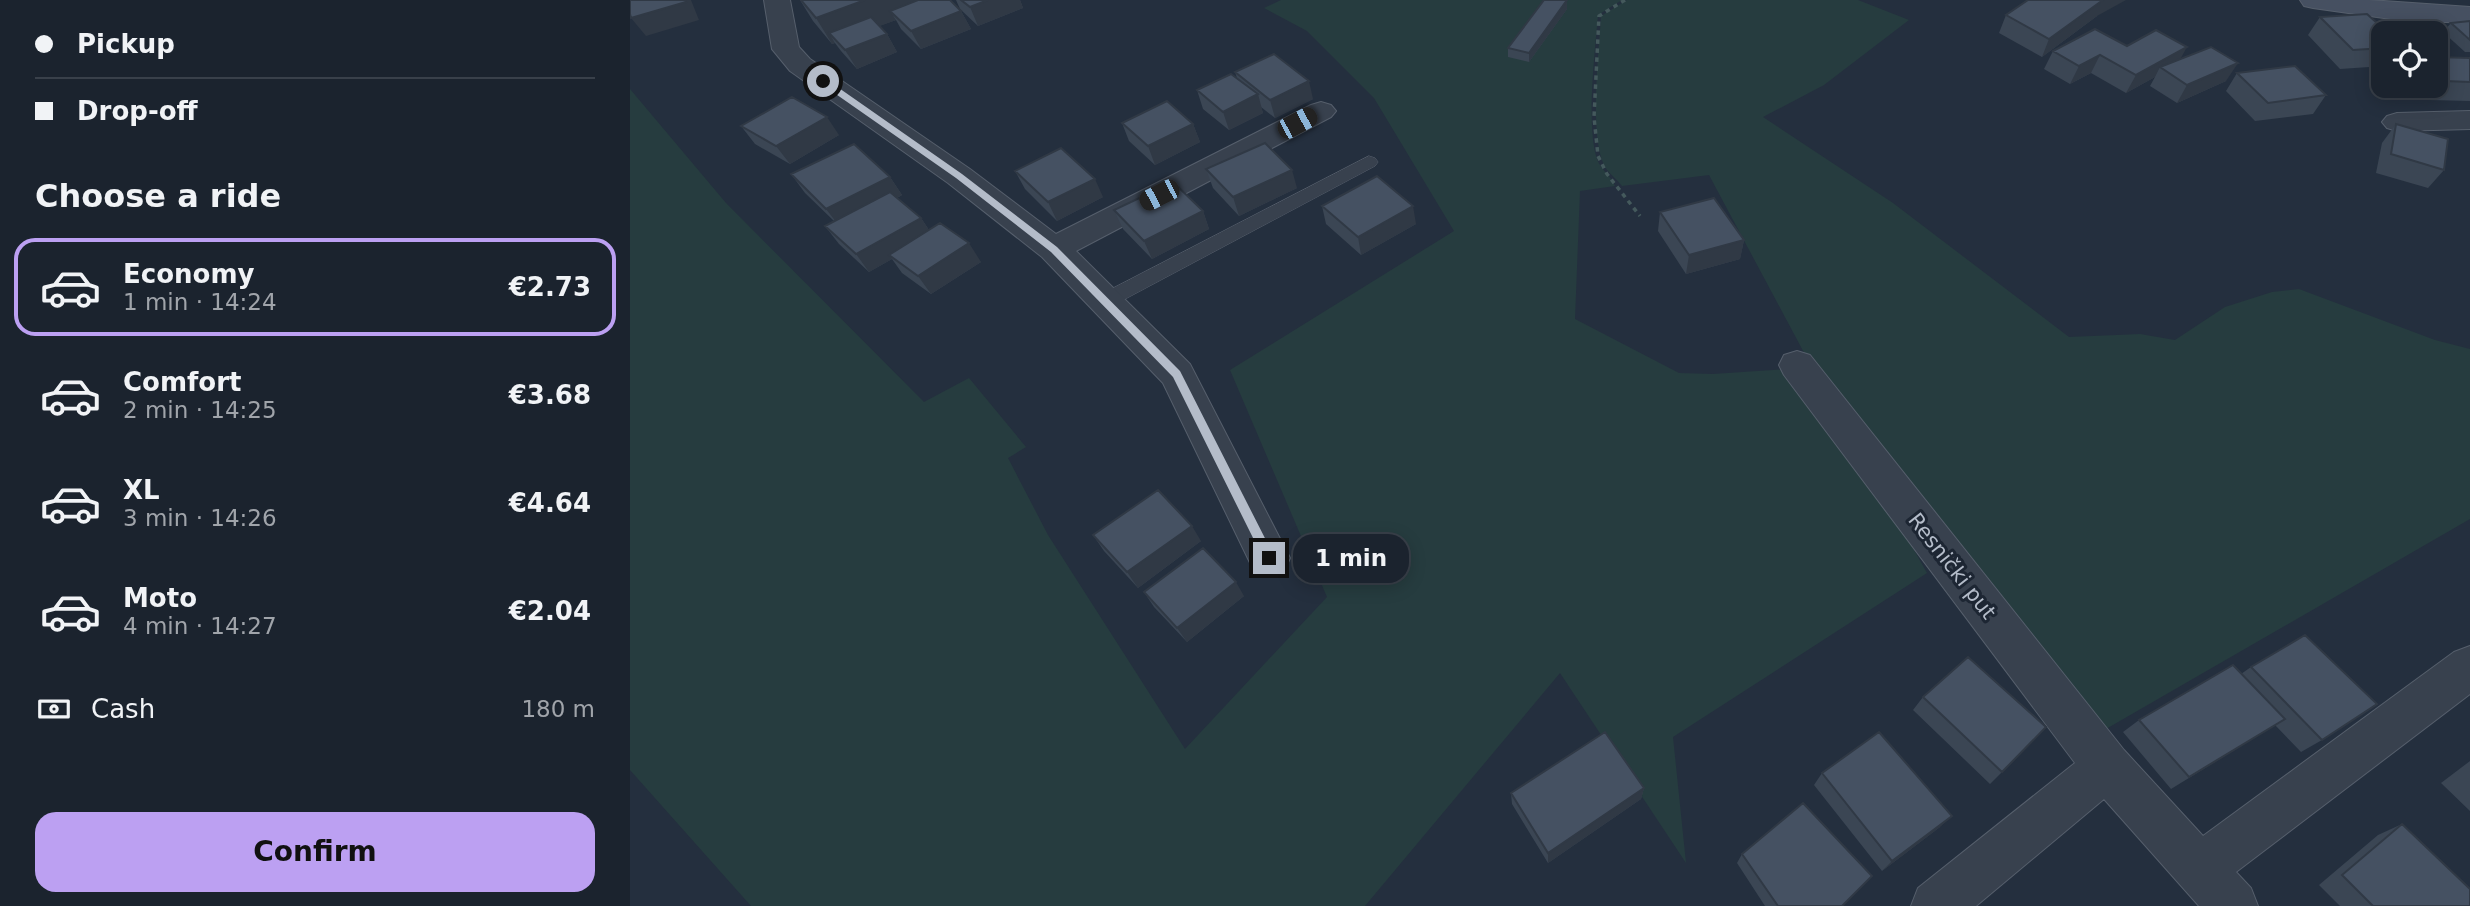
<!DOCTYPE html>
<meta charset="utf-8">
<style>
:root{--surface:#1b232e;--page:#282f3a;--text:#f1f3f6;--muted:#a0a4aa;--line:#39404a;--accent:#bca0f2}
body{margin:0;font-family:"DejaVu Sans",sans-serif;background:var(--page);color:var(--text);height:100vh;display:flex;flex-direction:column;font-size:26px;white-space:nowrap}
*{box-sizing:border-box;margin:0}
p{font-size:23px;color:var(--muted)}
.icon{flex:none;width:38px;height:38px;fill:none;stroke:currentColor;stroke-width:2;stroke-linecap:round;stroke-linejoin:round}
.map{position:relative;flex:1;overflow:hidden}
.sheet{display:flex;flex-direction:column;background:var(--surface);width:630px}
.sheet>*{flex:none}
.banner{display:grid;align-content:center;height:154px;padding:0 35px;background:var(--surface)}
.controls{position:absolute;left:1741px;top:21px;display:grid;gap:14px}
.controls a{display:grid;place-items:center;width:77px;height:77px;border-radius:14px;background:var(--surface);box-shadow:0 4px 18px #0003,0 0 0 2px var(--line);font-size:35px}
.end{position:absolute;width:32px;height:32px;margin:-16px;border:9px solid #b4bcc9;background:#111;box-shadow:0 0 0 4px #111}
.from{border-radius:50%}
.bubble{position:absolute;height:49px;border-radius:21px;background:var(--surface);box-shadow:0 4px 18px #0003,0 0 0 2px var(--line);font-size:23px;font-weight:700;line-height:49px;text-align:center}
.car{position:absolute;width:21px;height:42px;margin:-21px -10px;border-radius:9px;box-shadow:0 0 5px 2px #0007;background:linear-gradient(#222 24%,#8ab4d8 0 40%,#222 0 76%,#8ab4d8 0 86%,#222 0)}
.banner b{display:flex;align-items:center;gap:24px;height:66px;font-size:26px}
.banner b+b{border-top:2px solid var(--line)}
.banner i{width:18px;height:18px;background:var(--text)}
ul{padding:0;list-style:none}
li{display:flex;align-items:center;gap:21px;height:98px;margin:0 14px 10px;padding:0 21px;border:4px solid transparent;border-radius:21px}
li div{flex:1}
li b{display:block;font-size:26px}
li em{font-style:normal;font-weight:700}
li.active{border-color:var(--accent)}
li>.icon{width:63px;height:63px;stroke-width:1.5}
h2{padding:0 35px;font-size:32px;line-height:84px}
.pay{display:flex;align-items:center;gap:18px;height:77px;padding:0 35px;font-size:26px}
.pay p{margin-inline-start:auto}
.cta{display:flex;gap:14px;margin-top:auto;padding:14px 35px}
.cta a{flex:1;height:80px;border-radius:21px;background:var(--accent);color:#111;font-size:28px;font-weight:700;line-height:80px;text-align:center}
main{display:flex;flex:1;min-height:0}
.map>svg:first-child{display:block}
.green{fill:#263c3f}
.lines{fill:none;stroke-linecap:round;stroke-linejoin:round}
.lane-casing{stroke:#565f6c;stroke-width:1}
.street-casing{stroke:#565f6c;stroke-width:2}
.secondary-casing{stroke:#565f6c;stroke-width:2}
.path{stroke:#44595c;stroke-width:3.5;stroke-dasharray:4.5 4.5;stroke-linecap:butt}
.lane{fill:#38414e;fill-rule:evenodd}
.street{fill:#38414e;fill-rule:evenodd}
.secondary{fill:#465061;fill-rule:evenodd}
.wall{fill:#3b4654}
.shaded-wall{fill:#303945}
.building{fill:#455162;stroke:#303945;stroke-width:2}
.route{fill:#b4bcc9}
.labels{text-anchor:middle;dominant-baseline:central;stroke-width:6;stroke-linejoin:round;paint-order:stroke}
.street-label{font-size:21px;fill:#b4bcc9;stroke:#1d2633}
</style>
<main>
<section class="sheet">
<div class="banner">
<b><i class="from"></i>Pickup</b>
<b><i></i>Drop-off</b>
</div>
<h2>Choose a ride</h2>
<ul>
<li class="active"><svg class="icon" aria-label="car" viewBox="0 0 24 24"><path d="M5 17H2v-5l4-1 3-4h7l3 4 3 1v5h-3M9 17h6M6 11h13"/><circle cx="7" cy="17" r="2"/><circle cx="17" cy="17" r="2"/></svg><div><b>Economy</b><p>1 min · 14:24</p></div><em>€2.73</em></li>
<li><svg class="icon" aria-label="car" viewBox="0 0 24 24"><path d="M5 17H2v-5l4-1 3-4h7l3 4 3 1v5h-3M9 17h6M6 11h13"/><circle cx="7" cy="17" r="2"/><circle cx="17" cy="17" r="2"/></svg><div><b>Comfort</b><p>2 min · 14:25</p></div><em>€3.68</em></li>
<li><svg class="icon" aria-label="car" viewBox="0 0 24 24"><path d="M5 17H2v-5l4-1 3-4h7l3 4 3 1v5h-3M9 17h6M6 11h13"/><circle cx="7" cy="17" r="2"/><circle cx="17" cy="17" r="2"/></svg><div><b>XL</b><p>3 min · 14:26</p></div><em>€4.64</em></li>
<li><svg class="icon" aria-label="car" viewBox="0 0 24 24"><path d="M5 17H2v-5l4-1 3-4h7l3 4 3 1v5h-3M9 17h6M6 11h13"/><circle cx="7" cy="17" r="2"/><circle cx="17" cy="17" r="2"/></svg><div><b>Moto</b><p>4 min · 14:27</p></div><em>€2.04</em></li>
</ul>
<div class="pay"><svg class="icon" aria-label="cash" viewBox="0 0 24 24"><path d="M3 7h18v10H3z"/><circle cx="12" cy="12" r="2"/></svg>Cash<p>180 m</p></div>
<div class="cta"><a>Confirm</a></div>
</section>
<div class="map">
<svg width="1840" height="906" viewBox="0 0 1840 906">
<rect width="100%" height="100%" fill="#242f3e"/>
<path class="green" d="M651,0H992L968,15C965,51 956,126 967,159C971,170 981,176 985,186L950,191L945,319L1049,373L1083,374L1159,369L1265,516L1297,573L1043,737L1056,863L930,673L735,906H121L0,770V89L96,203L294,402L339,378L396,447L378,458L418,535L555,749L697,597L600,370L824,231L744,98L677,31L634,8Z
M997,0H1228L1279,20L1194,85L1133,117L1263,203L1439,337L1510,334L1545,340L1595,307L1642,292L1669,289L1805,340L1840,349V519L1469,733L1179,362L1079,175L992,186C987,179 977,172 974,165C959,134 969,52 971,16Z"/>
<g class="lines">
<g class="lane-casing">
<path id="lane" d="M739,156L745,158L748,162L745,166L482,306H468L465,301L468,296Z"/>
</g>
<g class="street-casing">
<path id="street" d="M134,0H160L169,47L180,59L340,169L426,234L681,105L691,102L701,105L706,111L701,117L446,251L560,364L660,558L654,571L639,576L624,571L533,383L412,257L318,183L160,71L142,49Z
M1840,111V129L1767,131L1757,128L1752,122L1757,116L1767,113Z
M1167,351L1180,355L1494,750L1573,836L1824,652L1840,646V694L1606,872L1621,888L1628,906H1569L1474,799L1346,906H1281L1288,888L1445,763L1154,375L1149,365L1154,355Z"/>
</g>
<g class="secondary-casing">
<path id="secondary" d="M1670,0H1739L1840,7V23L1768,20L1683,8L1674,6Z"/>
</g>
<path class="path" d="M995,0L969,16L964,117L968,156L977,174L1010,216"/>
<use href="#lane" class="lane"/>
<use href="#street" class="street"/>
<use href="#secondary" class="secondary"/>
</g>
<path class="wall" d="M170,0H320L331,11L341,29L291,49L271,29L266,20L249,26L257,34L267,52L227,69L211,51L205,43L202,44L183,21Z
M326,0H390L393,8L348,26L330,9Z
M937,0V9L899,62L878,57V48Z
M1376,15L1467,16L1412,57L1369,33Z
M1690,17L1754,33V66L1710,69L1678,35Z
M1840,21V52H1835L1813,32L1821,23Z
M1497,46L1550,59L1596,81L1547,103L1520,86L1525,77L1496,93L1461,73L1440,84L1414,69L1423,51Z
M1806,57L1840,58V101L1799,100L1789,86H1806Z
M605,72L683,99L645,118L631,107L633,113L599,130L573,109L567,90L607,78Z
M1607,73L1696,95L1683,114L1625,121L1596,91Z
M492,123L563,124L570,142L525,165L499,141Z
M1766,124L1814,170L1798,188L1746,173L1752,143Z
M111,126L209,135L160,164L125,144Z
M576,169L667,188L609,216L583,188Z
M385,171L473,197L427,221L395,189Z
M161,174L260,177L272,195L267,198L291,218L299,230L351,262L301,294L272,273L262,259L239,272L209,244L195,226L204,221L175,193Z
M692,206L786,224L731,255L696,224Z
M484,210L573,211L579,229L522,259L493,229Z
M1030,212L1114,240L1110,259L1056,274L1028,231Z
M463,535L571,541L508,588L474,551Z
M514,592L614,596L557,642L524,607Z
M1621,667L1692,740L1671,752L1645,725L1541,789L1493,732L1509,720L1611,674Z
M1293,697L1372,772L1360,784L1283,710Z
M1840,761V811L1811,783Z
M1192,773L1310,827L1252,871L1184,785Z
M1014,788L1011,799L918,863L882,804L881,793Z
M1772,824L1840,906H1710L1689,885L1748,835Z
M1112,854L1212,906H1135L1107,863Z"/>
<path class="shaded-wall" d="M55,0H61L69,20L16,36L1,18Z
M235,0H319L260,11L266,20L207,42L199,33L205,43L202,44L186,18Z
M358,0H390L393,8L348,26L340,7Z
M937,0V9L899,62V53Z
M1473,0H1496L1467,16L1412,57L1419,39Z
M331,11L341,29L291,49L281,31Z
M257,34L267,52L227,69L215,50Z
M1557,47L1547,65L1530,67L1525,77L1496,93L1506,75Z
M1470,55L1461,73L1440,84L1449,66Z
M1608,63L1596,81L1547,103L1557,85Z
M679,81L683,99L645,118L640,100Z
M628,94L633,113L599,130L593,112Z
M197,117L209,135L160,164L146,146Z
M563,124L570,142L525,165L518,146Z
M662,170L667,188L609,216L603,197Z
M260,177L272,195L210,227L196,209Z
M465,179L473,197L427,221L418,202Z
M783,206L786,224L731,255L728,237Z
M573,211L579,229L522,259L514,241Z
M291,218L303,236L259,255L262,259L239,272L226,254Z
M1114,240L1110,259L1056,274L1059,255Z
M339,243L351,262L301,294L288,276Z
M562,526L571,541L508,588L497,572Z
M606,582L614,596L557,642L547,628Z
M1014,788L1011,799L918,863V853Z
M1322,816L1310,827L1252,871L1262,861Z"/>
<path class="building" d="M0,0H55L56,2L1,18L0,14Z
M171,0H235L186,18Z
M288,0H320L331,11L281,31L260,11Z
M331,0H358L340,7Z
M914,0H937L899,53L878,48Z
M1398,0H1473L1419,39L1376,15Z
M1737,14L1758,33H1754V48L1723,50L1690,17Z
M241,17L257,34L215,50L199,33Z
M1840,21V40L1821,23Z
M1465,29L1497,46L1526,30L1557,47L1506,75L1470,55L1449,66L1423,51Z
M1581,47L1608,63L1557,85L1530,67Z
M644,54L679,81L640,100L605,72Z
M1806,57L1840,58V82L1814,81L1806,71Z
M1665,66L1696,95L1638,103L1607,73Z
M601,74L628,94L593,112L567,90Z
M162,97L197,117L146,146L111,126Z
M537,101L563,124L518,146L492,123Z
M1766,124L1818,139L1814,170L1761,154Z
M635,143L662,170L603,197L576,169Z
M224,144L260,177L196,209L161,174Z
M431,148L465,179L418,202L385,171Z
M747,176L783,206L728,237L692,206Z
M543,182L573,211L514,241L484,210Z
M260,192L291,218L226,254L195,226Z
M1084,198L1114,240L1059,255L1030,212Z
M310,223L339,243L288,276L259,255Z
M528,490L562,526L497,572L463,535Z
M573,548L606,582L547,628L514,592Z
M1675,635L1747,704L1692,740L1621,667Z
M1338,657L1416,727L1372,772L1293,697Z
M1603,665L1655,719L1559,777L1509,720Z
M975,732L1014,788L918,853L881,793Z
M1249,732L1322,816L1262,861L1192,773Z
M1173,803L1242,876L1212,906H1148L1112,854Z
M1772,824L1840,889V906H1743L1712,875Z"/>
<path class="route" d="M190,79H196L332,174L427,247L550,371L643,554V562H635L543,377L421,252L326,178L190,83Z"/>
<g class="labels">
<g class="street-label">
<text transform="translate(1322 566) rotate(52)">Resnički put</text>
</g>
</g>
</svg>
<div class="controls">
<a><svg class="icon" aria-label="locate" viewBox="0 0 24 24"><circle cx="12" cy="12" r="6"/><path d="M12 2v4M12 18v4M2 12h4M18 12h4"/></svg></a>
</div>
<i class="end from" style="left:193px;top:81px"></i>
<i class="end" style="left:639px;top:558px"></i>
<div class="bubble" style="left:663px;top:534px;width:116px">1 min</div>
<i class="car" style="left:667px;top:123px;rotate:62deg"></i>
<i class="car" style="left:529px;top:195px;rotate:243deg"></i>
</div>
</main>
